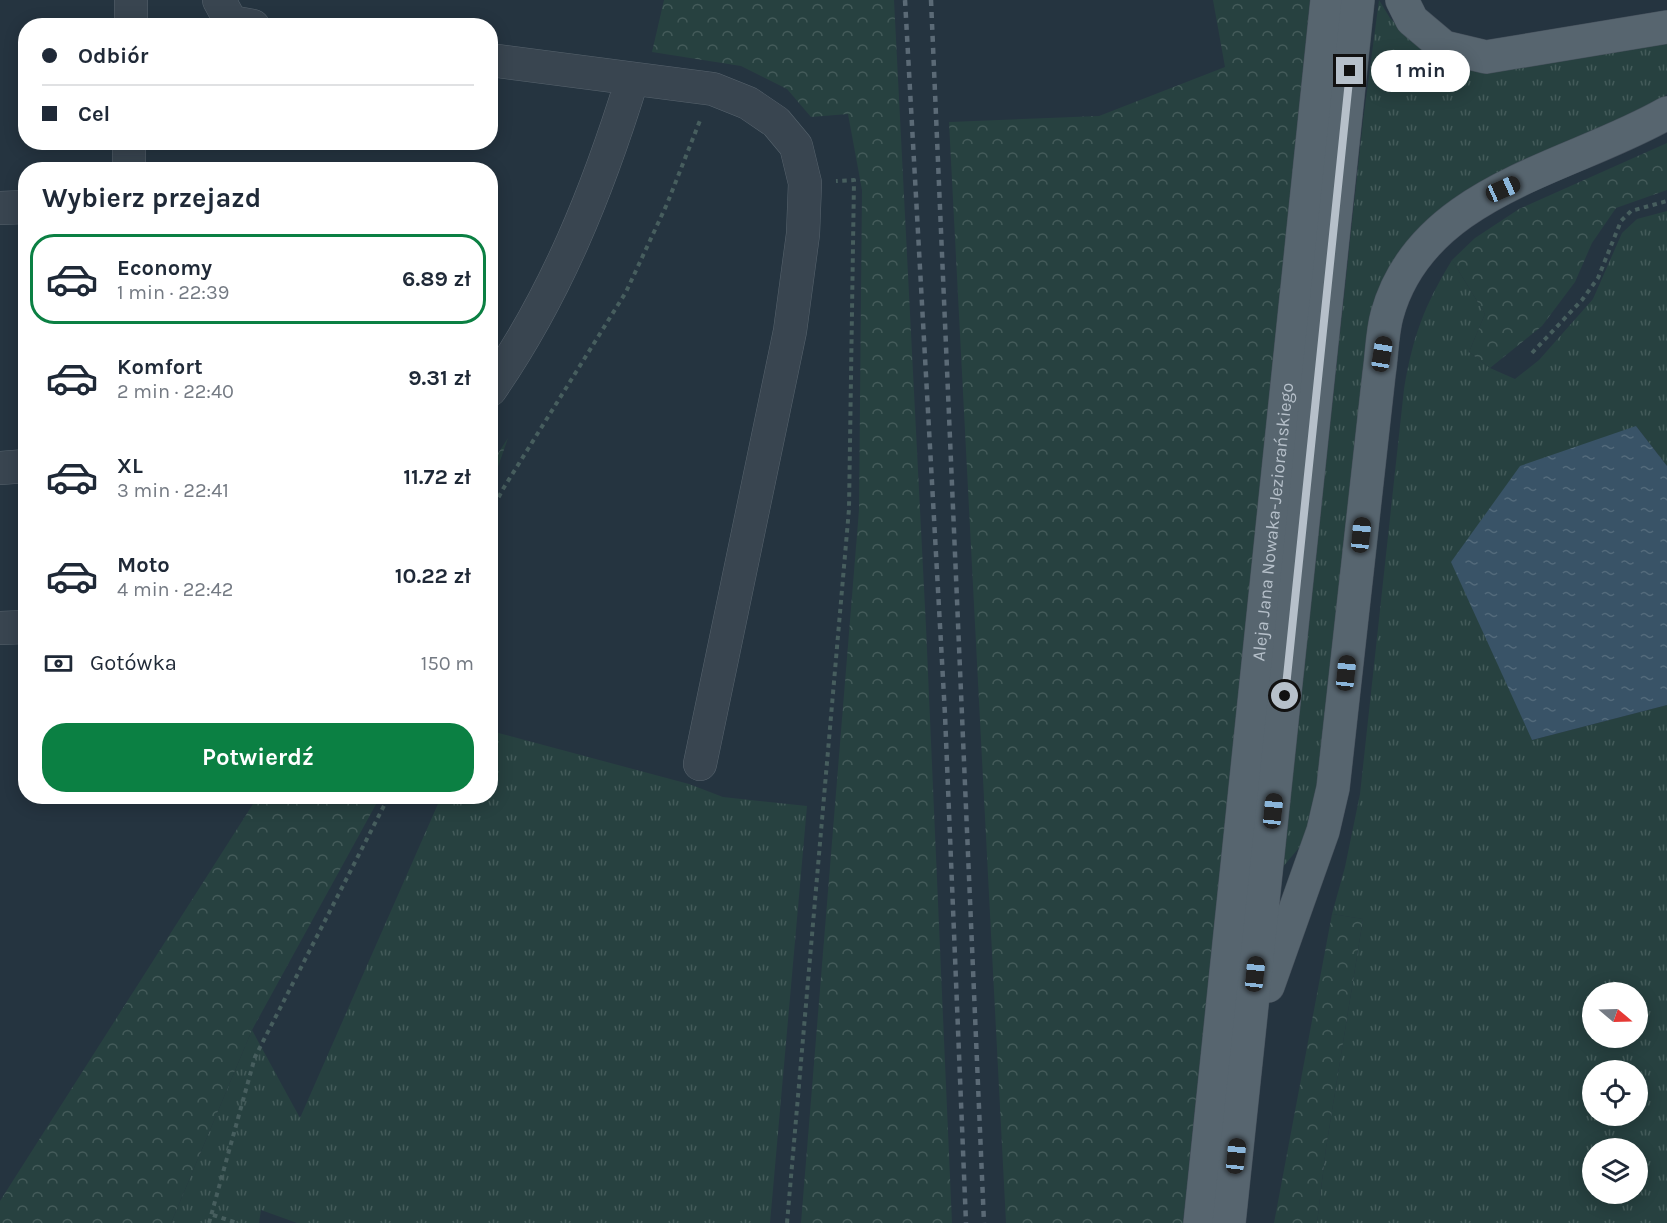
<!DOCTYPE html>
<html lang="pl">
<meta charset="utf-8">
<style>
:root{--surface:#fff;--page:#f2f2f3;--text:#1f2937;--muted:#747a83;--line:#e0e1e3;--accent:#0b8043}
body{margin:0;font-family:Karla,sans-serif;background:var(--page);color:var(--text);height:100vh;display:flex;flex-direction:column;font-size:22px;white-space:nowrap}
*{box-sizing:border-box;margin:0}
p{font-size:20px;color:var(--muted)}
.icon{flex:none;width:33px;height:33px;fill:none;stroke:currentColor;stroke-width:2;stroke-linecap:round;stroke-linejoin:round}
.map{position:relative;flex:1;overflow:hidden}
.panel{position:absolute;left:18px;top:162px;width:480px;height:642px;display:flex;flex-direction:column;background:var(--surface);border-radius:24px;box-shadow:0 3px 15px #0003}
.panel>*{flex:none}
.top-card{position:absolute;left:18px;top:18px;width:480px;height:132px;border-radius:24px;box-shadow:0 3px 15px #0003;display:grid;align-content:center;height:132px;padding:0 24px;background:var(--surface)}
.needle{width:39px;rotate:109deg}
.fabs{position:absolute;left:1582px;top:982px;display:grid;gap:12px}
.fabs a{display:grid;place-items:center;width:66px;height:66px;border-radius:50%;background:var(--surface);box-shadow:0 3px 15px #0003;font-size:30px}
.end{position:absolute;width:27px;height:27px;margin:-14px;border:8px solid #b6c0ca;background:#111;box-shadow:0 0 0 3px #111}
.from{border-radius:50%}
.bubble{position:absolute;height:42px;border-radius:21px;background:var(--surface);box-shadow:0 3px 15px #0003;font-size:20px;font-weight:700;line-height:42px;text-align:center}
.car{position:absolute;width:18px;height:36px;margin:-18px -9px;border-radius:8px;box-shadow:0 0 4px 2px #0007;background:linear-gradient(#222 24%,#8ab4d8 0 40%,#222 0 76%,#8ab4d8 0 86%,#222 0)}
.top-card b{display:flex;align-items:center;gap:21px;height:57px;font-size:22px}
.top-card b+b{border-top:2px solid var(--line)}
.top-card i{width:15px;height:15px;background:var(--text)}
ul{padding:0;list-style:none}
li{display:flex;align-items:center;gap:18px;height:90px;margin:0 12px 9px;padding:0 12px;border:3px solid transparent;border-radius:24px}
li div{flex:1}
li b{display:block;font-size:22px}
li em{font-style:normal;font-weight:700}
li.current{border-color:var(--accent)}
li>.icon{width:54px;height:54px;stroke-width:1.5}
h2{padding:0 24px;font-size:27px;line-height:72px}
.pay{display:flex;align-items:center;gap:15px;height:66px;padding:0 24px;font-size:22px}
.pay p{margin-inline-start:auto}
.primary-button{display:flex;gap:12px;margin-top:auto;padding:12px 24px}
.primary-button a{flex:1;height:69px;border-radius:24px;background:var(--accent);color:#fff;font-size:24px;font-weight:700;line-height:69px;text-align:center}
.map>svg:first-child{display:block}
.grass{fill:url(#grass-tufts);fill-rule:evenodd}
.forest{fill:url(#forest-crowns)}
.water{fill:url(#water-ripples)}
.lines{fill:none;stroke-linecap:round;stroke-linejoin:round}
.minor-casing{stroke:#57636d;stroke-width:34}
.major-casing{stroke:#46515c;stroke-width:34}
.path{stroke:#475e5e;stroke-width:4;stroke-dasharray:4.5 4.5;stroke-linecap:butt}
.minor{stroke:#394550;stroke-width:33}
.major{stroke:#57656f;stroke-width:33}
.rail{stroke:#5b6a76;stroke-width:4.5;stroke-dasharray:6 6;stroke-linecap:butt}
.route{stroke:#b6c0ca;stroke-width:8}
.labels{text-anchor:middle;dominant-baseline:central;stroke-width:4.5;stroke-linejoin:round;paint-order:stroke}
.street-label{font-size:18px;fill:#b6c0ca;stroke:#1e2a35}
</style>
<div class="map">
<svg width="1667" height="1223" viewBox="0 0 1667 1223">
<defs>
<pattern id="grass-tufts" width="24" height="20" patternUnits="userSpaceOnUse" patternTransform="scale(1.5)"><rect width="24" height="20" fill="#274140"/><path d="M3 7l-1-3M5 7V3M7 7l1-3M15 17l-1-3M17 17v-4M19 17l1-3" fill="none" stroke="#445b5a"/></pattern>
<pattern id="forest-crowns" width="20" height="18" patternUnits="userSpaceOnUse" patternTransform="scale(1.5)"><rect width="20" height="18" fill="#274140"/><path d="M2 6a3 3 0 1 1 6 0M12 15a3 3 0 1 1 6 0" fill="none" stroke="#445b5a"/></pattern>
<pattern id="water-ripples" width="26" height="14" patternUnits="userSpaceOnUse" patternTransform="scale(1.5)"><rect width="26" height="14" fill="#395367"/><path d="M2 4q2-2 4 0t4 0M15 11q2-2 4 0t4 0" fill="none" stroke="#536a7b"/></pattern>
</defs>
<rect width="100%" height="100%" fill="#253440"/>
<path class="grass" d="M1379,0L1390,18L1412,41L1667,42V94L1663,99L1409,243L1317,802L1303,843L1282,868L1363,121Z
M1667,211V466L1636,426L1532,740L1667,705V1223H1317L1326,1148L1363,919L1332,914L1345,867L1360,794L1404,389C1413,336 1424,306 1452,260L1485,314L1469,352L1490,368L1515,379L1539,360L1593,299L1622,233L1637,219ZM1593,993H1638V1038H1593ZM1593,1071H1638V1116H1593ZM1593,1149H1638V1194H1593Z
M491,731L689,784L723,797L807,806L770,1223H297L261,1210L259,1223H171L252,1030L300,1118L441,797L490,796Z"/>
<path class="forest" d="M664,0H894L926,627L952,1223H801L859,510L862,190L848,114L811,117L787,89L741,66L652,52Z
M1213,0H1310L1274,361L1183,1223H1006L949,122L1099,116L1225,67Z
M1667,143V190L1616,208L1592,243L1575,282L1542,326L1490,368L1469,352L1485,314L1452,260L1475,238L1519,209Z
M508,438L491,487V464Z
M258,796L380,797L252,1030L171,1223H0V1201Z
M1332,914L1363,919L1326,1148L1317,1223H1274Z"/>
<path class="water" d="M1636,426L1667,466V705L1532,740L1451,562L1520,466Z"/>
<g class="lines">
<g class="minor-casing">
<path id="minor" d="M219,0L231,22L253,26
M131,26V0
M490,60L713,89L748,103L776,122L796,146L805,183L803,234L790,331L700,764
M129,170V142
M0,208L26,207
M490,390C556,295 598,190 632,80
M0,468L26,466
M0,628L26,627"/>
</g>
<g class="major-casing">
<g id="major">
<path d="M1402,0L1412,20L1444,47L1486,57L1667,27"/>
<path d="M1268,986L1323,831L1333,788L1379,374C1382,354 1382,333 1387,315C1421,190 1570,169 1667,113"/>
<path id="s1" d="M1200,1223L1327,0"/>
<path d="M1229,1223L1358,0"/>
</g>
</g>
<path class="path" d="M1532,353L1582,300L1598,278L1621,221L1631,211L1667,201
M490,513L503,489L626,292L667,204L701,118
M213,1215L237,1223
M209,1223L255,1057L389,796
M787,1223L849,509L854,180L836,181"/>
<use href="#minor" class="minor"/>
<use href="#major" class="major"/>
<path class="rail" d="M905,0L945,715L966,1223
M931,0L984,1223"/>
</g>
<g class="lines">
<path class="route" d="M1285,696L1350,71"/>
</g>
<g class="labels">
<g class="street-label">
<text stroke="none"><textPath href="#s1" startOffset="705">Aleja Jana Nowaka-Jeziorańskiego</textPath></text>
</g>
</g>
</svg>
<div class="fabs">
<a><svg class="needle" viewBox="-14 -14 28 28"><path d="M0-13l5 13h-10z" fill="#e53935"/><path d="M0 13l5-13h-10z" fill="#747a83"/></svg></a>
<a><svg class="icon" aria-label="locate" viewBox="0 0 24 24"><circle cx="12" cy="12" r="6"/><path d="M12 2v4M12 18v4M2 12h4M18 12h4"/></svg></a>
<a><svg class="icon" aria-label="layers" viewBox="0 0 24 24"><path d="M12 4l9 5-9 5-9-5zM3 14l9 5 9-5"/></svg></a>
</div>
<i class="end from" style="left:1285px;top:696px"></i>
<i class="end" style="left:1350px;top:71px"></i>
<div class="bubble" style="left:1371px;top:50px;width:99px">1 min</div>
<i class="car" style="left:1503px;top:189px;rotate:66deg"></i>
<i class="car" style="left:1382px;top:354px;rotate:9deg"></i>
<i class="car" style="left:1361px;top:535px;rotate:6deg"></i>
<i class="car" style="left:1346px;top:673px;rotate:6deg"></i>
<i class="car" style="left:1273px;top:811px;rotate:6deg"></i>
<i class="car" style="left:1255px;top:974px;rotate:6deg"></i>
<i class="car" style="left:1236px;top:1156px;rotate:6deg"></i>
<div class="top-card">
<b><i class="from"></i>Odbiór</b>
<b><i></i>Cel</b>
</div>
<section class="panel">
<h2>Wybierz przejazd</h2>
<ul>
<li class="current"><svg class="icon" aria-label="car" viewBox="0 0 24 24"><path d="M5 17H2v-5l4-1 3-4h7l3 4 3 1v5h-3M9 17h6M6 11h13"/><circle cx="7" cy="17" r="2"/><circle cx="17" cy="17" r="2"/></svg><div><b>Economy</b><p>1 min · 22:39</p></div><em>6.89 zł</em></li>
<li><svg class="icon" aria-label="car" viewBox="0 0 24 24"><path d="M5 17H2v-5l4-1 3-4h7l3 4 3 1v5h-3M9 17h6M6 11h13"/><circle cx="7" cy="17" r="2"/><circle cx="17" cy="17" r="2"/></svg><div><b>Komfort</b><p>2 min · 22:40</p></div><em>9.31 zł</em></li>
<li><svg class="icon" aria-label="car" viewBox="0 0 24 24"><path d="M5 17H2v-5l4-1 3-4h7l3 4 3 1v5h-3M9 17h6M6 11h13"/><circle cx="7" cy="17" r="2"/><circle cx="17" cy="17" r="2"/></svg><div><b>XL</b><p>3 min · 22:41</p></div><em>11.72 zł</em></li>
<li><svg class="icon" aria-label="car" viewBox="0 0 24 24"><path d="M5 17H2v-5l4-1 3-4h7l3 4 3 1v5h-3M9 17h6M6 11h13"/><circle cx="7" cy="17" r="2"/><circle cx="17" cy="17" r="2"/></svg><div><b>Moto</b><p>4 min · 22:42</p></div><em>10.22 zł</em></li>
</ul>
<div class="pay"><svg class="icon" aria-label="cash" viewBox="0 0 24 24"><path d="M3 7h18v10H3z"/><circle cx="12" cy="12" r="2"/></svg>Gotówka<p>150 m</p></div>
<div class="primary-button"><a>Potwierdź</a></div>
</section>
</div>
